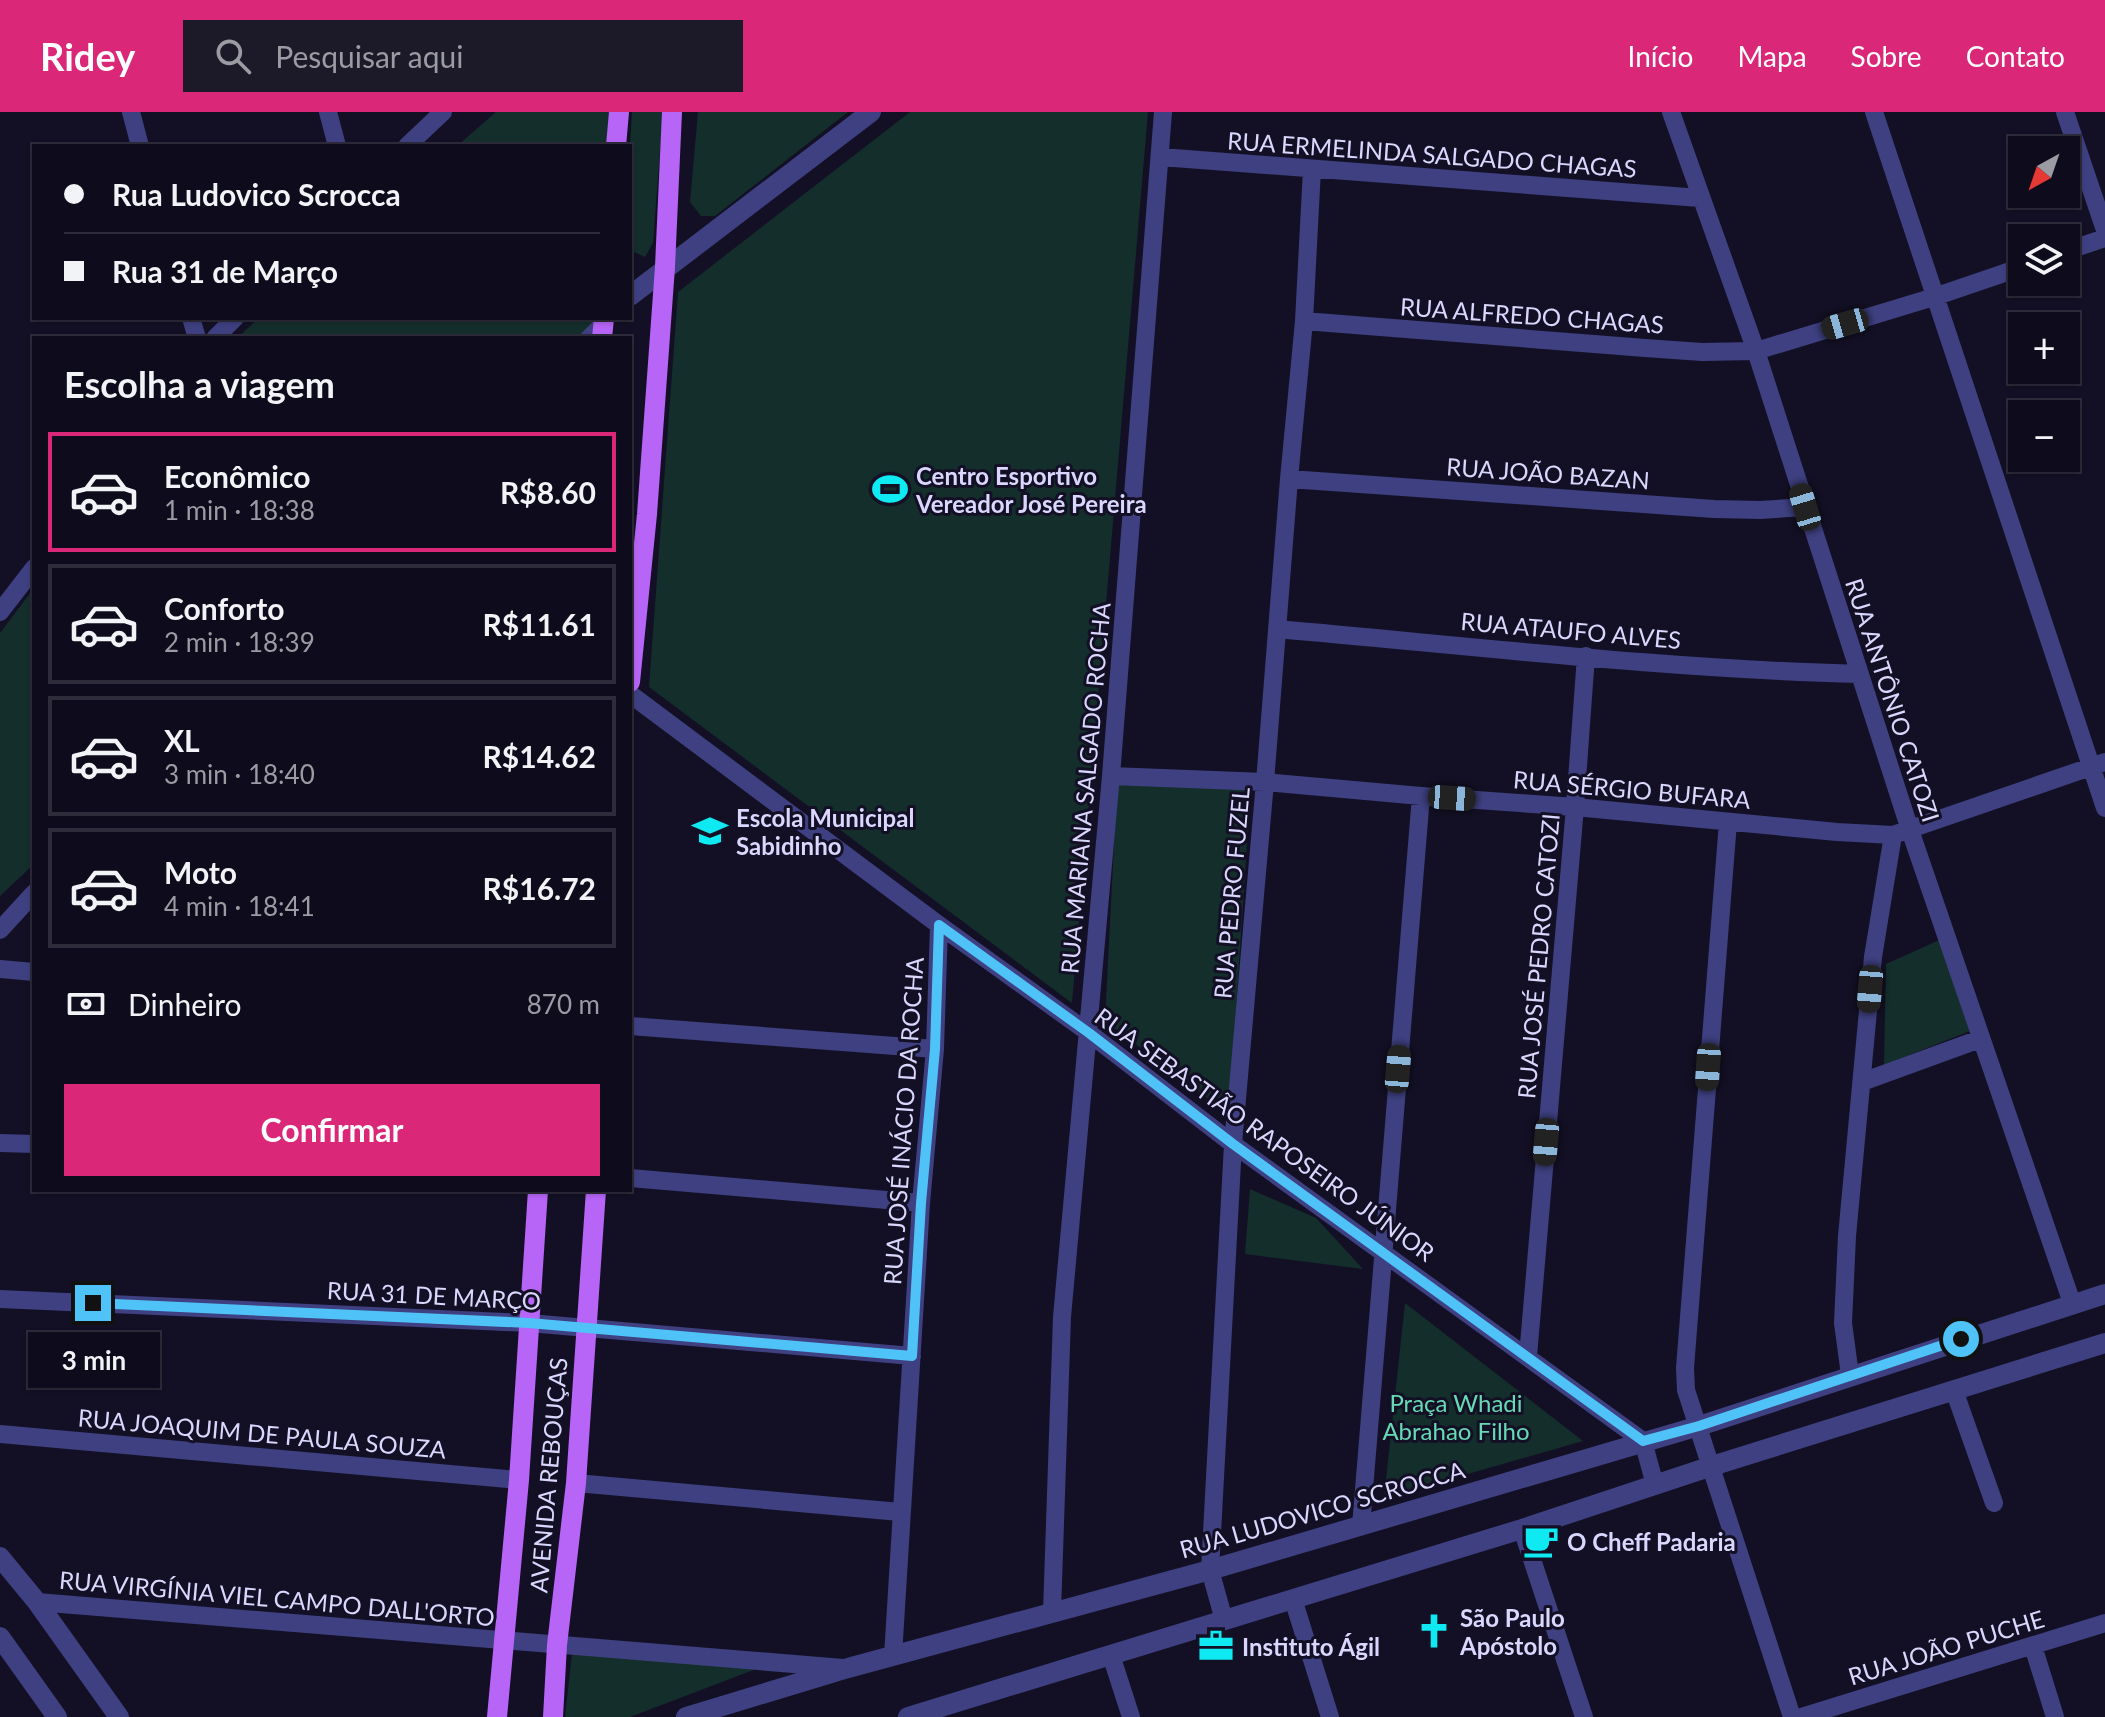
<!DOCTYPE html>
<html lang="pt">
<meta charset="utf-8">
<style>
:root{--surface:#0e0c1c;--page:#1c1a29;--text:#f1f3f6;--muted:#9b9ba3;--line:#2e2c3b;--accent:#db2777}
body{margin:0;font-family:Lato,sans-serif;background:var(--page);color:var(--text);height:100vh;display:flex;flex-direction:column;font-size:30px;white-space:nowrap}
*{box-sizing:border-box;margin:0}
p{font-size:26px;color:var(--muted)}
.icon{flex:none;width:44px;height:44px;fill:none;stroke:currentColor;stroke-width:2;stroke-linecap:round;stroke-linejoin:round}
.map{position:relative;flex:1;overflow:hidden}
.panel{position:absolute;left:32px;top:224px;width:600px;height:856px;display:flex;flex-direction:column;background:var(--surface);border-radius:0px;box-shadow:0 2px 6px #0004,0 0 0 2px var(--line)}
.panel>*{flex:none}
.guide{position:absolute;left:32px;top:32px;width:600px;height:176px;border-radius:0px;box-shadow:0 2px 6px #0004,0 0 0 2px var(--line);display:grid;align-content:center;height:176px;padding:0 32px;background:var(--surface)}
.needle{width:52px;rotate:220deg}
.fabs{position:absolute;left:2008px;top:24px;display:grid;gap:16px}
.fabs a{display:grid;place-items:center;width:72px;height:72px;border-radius:0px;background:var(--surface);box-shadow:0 2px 6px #0004,0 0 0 2px var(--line);font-size:40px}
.end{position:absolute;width:36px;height:36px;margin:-18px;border:10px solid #4fc3f7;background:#111;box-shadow:0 0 0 4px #111}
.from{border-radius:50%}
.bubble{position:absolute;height:56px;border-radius:0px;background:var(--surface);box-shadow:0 2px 6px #0004,0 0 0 2px var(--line);font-size:26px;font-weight:700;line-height:56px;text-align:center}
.car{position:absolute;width:24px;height:48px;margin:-24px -12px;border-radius:10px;box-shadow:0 0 6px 2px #0007;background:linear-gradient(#222 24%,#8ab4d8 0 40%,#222 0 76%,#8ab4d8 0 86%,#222 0)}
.guide b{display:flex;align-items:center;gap:28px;height:76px;font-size:30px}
.guide b+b{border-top:2px solid var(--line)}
.guide i{width:20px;height:20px;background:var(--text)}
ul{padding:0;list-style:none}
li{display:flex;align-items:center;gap:24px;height:120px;margin:0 16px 12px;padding:0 16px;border:4px solid var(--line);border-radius:0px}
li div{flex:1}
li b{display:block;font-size:30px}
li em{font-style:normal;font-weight:700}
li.selected{border-color:var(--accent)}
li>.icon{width:72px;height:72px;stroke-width:1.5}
h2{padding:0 32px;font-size:36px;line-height:96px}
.pay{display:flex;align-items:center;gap:20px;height:88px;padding:0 32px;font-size:30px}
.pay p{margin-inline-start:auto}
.action{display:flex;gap:16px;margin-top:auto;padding:16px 32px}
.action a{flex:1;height:92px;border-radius:0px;background:var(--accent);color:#fff;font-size:32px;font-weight:700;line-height:92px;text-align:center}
header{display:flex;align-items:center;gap:48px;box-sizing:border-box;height:112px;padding:0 40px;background:var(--accent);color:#fff}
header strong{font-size:38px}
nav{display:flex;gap:44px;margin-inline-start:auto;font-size:28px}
.search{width:560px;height:72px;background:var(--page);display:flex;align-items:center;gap:20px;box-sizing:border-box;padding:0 28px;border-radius:0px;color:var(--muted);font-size:30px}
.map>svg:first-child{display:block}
.green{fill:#142e2c}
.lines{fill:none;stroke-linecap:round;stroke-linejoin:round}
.service{stroke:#3e4081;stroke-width:9}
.minor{stroke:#3e4081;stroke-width:18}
.tertiary{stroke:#3e4081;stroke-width:20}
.primary{stroke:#b665f6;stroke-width:20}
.route{stroke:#4fc3f7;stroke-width:10}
.labels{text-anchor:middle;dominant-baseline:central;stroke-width:6;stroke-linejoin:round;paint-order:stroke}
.street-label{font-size:24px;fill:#d9d7fd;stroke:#131025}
.poi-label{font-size:24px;font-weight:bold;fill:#d9d7fd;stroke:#131025;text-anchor:start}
.park-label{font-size:24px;fill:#66d9b5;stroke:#131025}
</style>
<header>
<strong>Ridey</strong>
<div class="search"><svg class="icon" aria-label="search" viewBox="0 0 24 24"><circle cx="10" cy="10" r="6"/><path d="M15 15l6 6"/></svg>Pesquisar aqui</div>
<nav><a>Início</a><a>Mapa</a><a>Sobre</a><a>Contato</a></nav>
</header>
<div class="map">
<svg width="2105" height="1605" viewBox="0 0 2105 1605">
<rect width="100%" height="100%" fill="#131025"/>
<path class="green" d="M496,0H614L611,34H457Z
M632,0H663L653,131L645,145L630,138V34Z
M698,0H848L715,104H701L690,90Z
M910,0H1148L1072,891L649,575L678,180Z
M259,206H598L597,221L591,226H237Z
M34,476V752L0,784V521Z
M1251,672L1229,1003L1105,909L1117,673Z
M1944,826L1975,917L1884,953L1886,852Z
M1250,1077L1316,1106L1363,1157L1245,1142Z
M1405,1191L1583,1329L1384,1386Z
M572,1541L764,1554L630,1605H565Z"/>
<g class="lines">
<path class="service" d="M583,226L601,208"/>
<path class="minor" d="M131,0L140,34
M328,0L337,34
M1671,0L1756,239L1910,718L2072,1191
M1874,0L2105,696
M2065,0L2105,118
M407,34L443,0
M1161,45L1700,86
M2066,139L2105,126
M191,206L197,226
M1304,209L1645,236L1702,240L1756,239L1934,185L2022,155
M215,226L235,206
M1289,367L1714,397L1760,398L1805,395
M0,500L34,456
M1277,517C1471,534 1666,557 1860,562
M630,582L939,813L1089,921L1233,1032L1643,1329L1655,1373
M1111,664L1265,670L1421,684L1575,695L1837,720L1893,723L2105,650
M1728,710L1685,1256L1686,1278L1792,1605
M0,818L34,781
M0,857L34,860
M630,914L935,937
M1862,970L1980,927
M0,1031L34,1032
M630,1066L921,1091
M0,1187L529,1211L912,1244
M1528,1244L1575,695L1586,544
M1850,1263L1843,1211L1847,1124L1873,845L1893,723
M1954,1278L1994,1391
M0,1322L519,1368
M576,1371L900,1400
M1361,1414L1421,684
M1522,1417L1584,1605
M1293,1487L1330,1605
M37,1490L843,1556
M1052,1500L1062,1205L1111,664L1163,0
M1224,1508L1210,1458L1233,1032L1265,670L1289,367L1304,209L1312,57
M2033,1534L2055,1605
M1111,1543L1131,1605
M893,1544L921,1091L935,937L939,813
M1801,1605L2105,1511"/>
<path class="tertiary" d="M630,184L871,0
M0,1445L37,1490L119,1605
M0,1525L57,1605
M686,1605L848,1556L1210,1458L1699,1314L2105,1182
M908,1605L1522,1417L1712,1354L2105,1231"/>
<path class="primary" d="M616,34L619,0
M602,226L604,206
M630,570L647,402L665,155L672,0
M497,1605L519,1368L538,1078
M553,1605L557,1533L576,1371L596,1078"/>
</g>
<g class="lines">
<path class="route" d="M93,1191L529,1211L912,1244L921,1091L935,937L939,813L1089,921L1233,1032L1643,1329L1699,1314L1961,1227"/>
</g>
<defs>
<g id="stadium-bare" transform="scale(2.76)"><path d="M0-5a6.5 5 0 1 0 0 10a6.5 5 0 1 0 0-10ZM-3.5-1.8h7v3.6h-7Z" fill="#0fe9f1" stroke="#131025" stroke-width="2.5" paint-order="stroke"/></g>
<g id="school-bare" transform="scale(2.76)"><path d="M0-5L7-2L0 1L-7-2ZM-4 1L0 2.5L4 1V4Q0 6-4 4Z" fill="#0fe9f1" stroke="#131025" stroke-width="2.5" paint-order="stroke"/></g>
<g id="cafe-bare" transform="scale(2.76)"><path d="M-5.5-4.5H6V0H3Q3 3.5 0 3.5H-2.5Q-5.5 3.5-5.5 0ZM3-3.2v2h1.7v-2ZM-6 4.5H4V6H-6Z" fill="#0fe9f1" stroke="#131025" stroke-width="2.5" paint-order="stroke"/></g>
<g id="church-bare" transform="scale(2.76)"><path d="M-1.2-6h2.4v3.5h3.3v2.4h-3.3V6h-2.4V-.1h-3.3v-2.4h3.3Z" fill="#0fe9f1" stroke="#131025" stroke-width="2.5" paint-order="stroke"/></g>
<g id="office-bare" transform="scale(2.76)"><path d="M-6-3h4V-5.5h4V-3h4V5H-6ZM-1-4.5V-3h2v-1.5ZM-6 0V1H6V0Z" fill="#0fe9f1" stroke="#131025" stroke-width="2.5" paint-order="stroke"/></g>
</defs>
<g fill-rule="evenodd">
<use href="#stadium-bare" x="890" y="377"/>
<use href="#school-bare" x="710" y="719"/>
<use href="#cafe-bare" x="1541" y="1429"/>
<use href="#church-bare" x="1434" y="1519"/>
<use href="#office-bare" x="1216" y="1534"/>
</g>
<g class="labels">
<g class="street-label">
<text transform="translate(1432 42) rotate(4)">RUA ERMELINDA SALGADO CHAGAS</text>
<text transform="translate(1532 203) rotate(4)">RUA ALFREDO CHAGAS</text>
<text transform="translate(1548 361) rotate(4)">RUA JOÃO BAZAN</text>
<text transform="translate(1571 518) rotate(5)">RUA ATAUFO ALVES</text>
<text transform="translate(1893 588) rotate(72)">RUA ANTÔNIO CATOZI</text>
<text transform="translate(1085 676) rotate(-85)">RUA MARIANA SALGADO ROCHA</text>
<text transform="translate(1632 677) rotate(5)">RUA SÉRGIO BUFARA</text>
<text transform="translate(1231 781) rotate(-85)">RUA PEDRO FUZEL</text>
<text transform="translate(1538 844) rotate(-85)">RUA JOSÉ PEDRO CATOZI</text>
<text transform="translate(903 1009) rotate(-86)">RUA JOSÉ INÁCIO DA ROCHA</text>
<text transform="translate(1265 1022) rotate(36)">RUA SEBASTIÃO RAPOSEIRO JÚNIOR</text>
<text transform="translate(434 1183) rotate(3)">RUA 31 DE MARÇO</text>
<text transform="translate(262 1321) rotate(5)">RUA JOAQUIM DE PAULA SOUZA</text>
<text transform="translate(548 1363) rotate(-85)">AVENIDA REBOUÇAS</text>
<text transform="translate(1322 1397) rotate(-16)">RUA LUDOVICO SCROCCA</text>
<text transform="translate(277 1486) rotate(5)">RUA VIRGÍNIA VIEL CAMPO DALL'ORTO</text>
<text transform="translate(1946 1535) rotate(-17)">RUA JOÃO PUCHE</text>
</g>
<g class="poi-label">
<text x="916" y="363">Centro Esportivo<tspan x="916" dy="28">Vereador José Pereira</tspan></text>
<text x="736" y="705">Escola Municipal<tspan x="736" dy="28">Sabidinho</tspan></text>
<text x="1567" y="1429">O Cheff Padaria</text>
<text x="1460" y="1505">São Paulo<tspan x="1460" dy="28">Apóstolo</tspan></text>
<text x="1242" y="1534">Instituto Ágil</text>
</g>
<g class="park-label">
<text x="1456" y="1290">Praça Whadi<tspan x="1456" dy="28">Abrahao Filho</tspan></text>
</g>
</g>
</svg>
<div class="fabs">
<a><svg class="needle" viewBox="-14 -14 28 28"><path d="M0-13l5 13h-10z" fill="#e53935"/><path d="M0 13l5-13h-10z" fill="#9b9ba3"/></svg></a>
<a><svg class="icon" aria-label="layers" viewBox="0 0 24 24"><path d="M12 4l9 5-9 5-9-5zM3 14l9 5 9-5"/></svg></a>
<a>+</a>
<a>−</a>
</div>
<i class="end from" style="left:1961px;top:1227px"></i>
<i class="end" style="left:93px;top:1191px"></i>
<div class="bubble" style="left:28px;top:1220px;width:132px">3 min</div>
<i class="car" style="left:1845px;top:212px;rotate:254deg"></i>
<i class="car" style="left:1805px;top:395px;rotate:343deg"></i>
<i class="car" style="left:1452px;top:686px;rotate:94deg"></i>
<i class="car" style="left:1870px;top:877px;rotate:185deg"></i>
<i class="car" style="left:1708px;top:955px;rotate:184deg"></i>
<i class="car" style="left:1398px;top:957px;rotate:5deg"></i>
<i class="car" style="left:1546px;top:1030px;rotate:185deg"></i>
<div class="guide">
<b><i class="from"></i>Rua Ludovico Scrocca</b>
<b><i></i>Rua 31 de Março</b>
</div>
<section class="panel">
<h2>Escolha a viagem</h2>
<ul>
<li class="selected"><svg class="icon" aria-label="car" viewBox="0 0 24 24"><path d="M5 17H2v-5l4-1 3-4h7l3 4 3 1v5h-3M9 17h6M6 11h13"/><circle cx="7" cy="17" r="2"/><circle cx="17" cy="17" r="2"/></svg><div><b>Econômico</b><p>1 min · 18:38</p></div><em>R$8.60</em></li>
<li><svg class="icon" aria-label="car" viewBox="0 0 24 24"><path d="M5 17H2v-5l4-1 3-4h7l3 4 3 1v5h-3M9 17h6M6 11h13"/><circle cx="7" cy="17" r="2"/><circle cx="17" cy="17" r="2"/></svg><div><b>Conforto</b><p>2 min · 18:39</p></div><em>R$11.61</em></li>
<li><svg class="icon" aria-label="car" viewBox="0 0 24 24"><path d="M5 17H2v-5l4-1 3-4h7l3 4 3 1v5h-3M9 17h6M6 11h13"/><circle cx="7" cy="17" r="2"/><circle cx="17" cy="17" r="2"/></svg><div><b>XL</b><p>3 min · 18:40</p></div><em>R$14.62</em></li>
<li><svg class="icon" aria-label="car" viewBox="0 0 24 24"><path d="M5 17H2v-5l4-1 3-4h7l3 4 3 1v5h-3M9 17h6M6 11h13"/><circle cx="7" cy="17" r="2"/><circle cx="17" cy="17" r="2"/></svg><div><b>Moto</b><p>4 min · 18:41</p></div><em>R$16.72</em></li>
</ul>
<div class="pay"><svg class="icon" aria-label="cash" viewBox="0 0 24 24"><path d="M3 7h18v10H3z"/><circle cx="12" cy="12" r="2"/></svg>Dinheiro<p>870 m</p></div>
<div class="action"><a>Confirmar</a></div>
</section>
</div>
